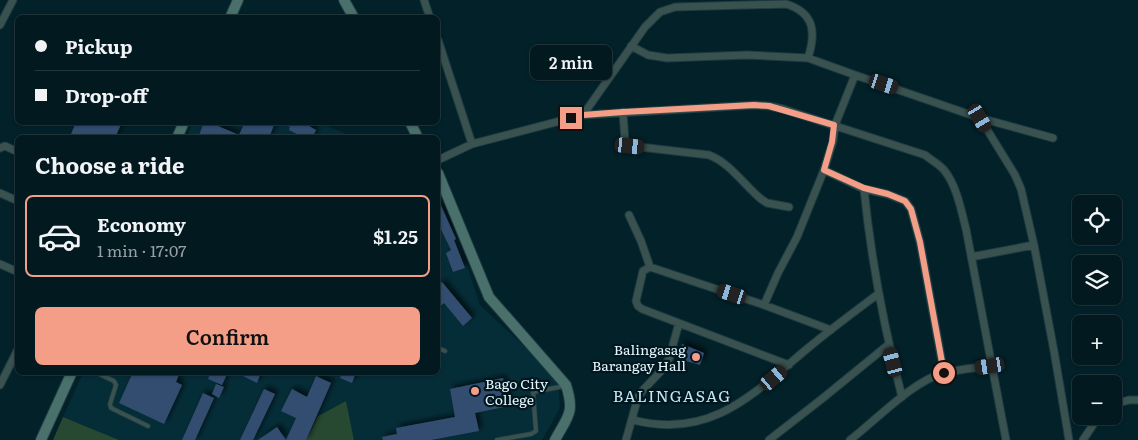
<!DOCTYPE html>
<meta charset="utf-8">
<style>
:root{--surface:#02191f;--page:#10262c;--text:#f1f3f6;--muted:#96a0a4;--line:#23383d;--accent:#f49e88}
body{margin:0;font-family:Literata,serif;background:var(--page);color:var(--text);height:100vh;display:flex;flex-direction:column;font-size:19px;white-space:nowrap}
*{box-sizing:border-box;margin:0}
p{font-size:16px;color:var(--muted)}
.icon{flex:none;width:28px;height:28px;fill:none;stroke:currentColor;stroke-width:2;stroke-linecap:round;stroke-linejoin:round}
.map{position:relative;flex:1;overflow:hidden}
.side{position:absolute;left:15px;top:135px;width:425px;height:240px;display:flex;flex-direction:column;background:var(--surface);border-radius:8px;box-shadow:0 1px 4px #0004,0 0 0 1px var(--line)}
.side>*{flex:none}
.top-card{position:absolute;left:15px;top:15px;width:425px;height:110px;border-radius:8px;box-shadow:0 1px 4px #0004,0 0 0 1px var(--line);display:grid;align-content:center;height:110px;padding:0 20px;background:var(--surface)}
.controls{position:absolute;left:1072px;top:195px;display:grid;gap:10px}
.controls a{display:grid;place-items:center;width:50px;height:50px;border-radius:8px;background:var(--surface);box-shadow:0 1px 4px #0004,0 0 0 1px var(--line);font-size:25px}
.end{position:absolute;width:22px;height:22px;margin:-11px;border:6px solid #f49e88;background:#111;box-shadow:0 0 0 2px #111}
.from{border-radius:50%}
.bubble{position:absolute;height:35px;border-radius:8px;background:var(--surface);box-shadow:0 1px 4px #0004,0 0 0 1px var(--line);font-size:16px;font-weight:600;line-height:35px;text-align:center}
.car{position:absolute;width:15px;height:30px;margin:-15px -8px;border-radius:6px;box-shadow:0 0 4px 1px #0007;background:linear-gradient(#222 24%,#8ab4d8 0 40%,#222 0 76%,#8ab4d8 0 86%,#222 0)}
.top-card b{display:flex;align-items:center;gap:18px;height:48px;font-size:19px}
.top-card b+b{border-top:1px solid var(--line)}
.top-card i{width:12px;height:12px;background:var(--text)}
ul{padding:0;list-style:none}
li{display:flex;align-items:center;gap:15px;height:82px;margin:0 10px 8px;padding:0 10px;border:2px solid transparent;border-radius:8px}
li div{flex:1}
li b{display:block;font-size:19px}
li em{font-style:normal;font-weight:600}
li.selected{border-color:var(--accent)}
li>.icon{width:45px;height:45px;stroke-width:1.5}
h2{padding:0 20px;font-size:22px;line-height:60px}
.button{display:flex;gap:10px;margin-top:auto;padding:10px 20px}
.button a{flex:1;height:58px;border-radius:8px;background:var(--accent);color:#111;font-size:20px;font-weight:600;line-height:58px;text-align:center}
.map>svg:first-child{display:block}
.built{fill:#052d38}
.green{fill:#284931}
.building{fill:#334d6f;filter:url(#shadow)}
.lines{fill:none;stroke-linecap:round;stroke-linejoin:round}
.lane-casing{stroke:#1e3b42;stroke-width:5.5}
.street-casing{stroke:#1e3b42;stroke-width:9}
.secondary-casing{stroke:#1e3b42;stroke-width:12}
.lane{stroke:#3a524f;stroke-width:4}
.street{stroke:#3a524f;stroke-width:7}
.secondary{stroke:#49706b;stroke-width:10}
.route{stroke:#f49e88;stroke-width:6}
.poi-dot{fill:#f49e88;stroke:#001720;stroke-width:2}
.labels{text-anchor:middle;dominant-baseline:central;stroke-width:4.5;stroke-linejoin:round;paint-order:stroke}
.poi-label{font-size:14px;fill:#e5f6fc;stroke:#001720;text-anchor:end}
.quarter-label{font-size:16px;letter-spacing:1px;fill:#c4e5f1;stroke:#001720}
</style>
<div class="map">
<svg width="1138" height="440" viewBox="0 0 1138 440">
<defs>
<filter id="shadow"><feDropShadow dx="3.5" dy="-3.5" stdDeviation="2.5" flood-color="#0009"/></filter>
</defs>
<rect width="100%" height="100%" fill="#032129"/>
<path class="built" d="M193,122L319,123L354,137L186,138Z
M438,197L457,236L480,305L540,361L558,382L560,408L542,440H354L346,401L318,416L306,440H119L63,417L83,373L438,372Z"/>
<path class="green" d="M346,401L354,440H306L318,416Z
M63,417L119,440H53Z"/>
<path class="building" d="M76,122H122L115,138H79L71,134Z
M204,122H219L218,126L239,135L245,122H275L269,138H198Z
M281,122H302L316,130L312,138H295L297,134L289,130L290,127Z
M438,199L456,239L454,240L465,268L453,272L446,253L451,250L438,223Z
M442,282L472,318L463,326L444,303L438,308V286Z
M682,344L704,353L700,365L686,361V363L677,360Z
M133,372H180L176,382L182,385L164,424L119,403Z
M211,372H228L222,385L208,379Z
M235,372H261L257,383Z
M342,372H356L352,383L340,378Z
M316,376L331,383L306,440H258L277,427L286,440L296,418L281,411L292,389L307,397Z
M503,378L509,406L475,413L479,431L431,440H383L382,437L397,434L396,428L455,417L450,389Z
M216,384L224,387L219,398L212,394Z
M264,389L275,394L253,440H240Z
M203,393L214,398L195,440H182Z"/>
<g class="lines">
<g class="lane-casing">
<path id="lane" d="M438,348L445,351
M95,372L114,381L116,385L110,404L111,408L148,426
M497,440L531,434L536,431L533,392L565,386"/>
</g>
<g class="street-casing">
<path id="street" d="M424,0L430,18
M0,25L13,0
M438,40L472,144
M631,46L648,55L667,58L747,55L808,58L855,75L835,125L833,141L824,170L797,237L778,273L764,305
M855,75L980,118L1015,175L1021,189L1034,245L1054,351L1069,440
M623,112L625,141L631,146L709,155C730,163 744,185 761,199L767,203L789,207
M583,115L645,27L660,12L675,7L786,4C815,13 816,33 808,58
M980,118L1053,138
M0,148L5,146L18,152
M438,160L472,144L583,115L755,105L769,106L783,109L925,155C931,160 939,164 944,170C957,186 961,210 966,229L1006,440
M824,170L864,189L887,194L905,201L911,209L920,242L944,373
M864,189C871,259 884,328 902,397
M0,193L18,201
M629,215L641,241L650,267
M971,257L1034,245
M0,264L18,272
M789,365L642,309L638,306L636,301L643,271L650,267L764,305L831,330
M0,385L18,349
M1114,404L1129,400H1138
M633,420C711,440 753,394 808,348C831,329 854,312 878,294
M626,440L638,397L644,389L661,371L669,359L679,323
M769,440L823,398L888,345
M850,440C876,420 914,380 944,373C959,369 975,368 990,366
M1083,440L1099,416"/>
</g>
<g class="secondary-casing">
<path id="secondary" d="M344,0L354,18
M230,18L238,0
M410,122L418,138
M177,138L184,122
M438,173L489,297L566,385C575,413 568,416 555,440
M41,440L72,372"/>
</g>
<use href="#lane" class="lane"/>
<use href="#street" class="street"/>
<use href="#secondary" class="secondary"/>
</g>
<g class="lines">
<path class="route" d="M571,118L583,115L623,112L754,105L769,106L834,125L832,142L824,170L864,188L888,194L905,201L911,209L920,242L944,373"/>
</g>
<g class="poi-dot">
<circle cx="696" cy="357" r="5"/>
<circle cx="475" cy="391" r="5"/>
</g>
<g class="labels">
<g class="poi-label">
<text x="686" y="349">Balingasag<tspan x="686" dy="16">Barangay Hall</tspan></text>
<text x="485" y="383" text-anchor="start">Bago City<tspan x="485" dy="16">College</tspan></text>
</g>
<g class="quarter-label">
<text x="672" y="395">BALINGASAG</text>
</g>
</g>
</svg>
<div class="controls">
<a><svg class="icon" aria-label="locate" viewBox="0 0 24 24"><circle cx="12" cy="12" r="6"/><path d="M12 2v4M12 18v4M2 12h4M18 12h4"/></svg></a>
<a><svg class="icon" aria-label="layers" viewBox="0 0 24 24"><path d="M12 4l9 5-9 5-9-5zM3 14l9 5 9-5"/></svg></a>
<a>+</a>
<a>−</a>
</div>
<i class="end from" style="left:944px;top:373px"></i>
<i class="end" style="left:571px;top:118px"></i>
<div class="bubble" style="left:530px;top:45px;width:82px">2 min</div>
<i class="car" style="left:884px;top:84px;rotate:108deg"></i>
<i class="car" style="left:980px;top:118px;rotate:149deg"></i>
<i class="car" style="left:630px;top:146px;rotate:96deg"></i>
<i class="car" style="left:732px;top:294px;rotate:288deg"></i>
<i class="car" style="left:893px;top:362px;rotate:345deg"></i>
<i class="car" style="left:990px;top:366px;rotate:261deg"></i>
<i class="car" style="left:774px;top:378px;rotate:50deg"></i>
<div class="top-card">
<b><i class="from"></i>Pickup</b>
<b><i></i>Drop-off</b>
</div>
<section class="side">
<h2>Choose a ride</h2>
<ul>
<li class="selected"><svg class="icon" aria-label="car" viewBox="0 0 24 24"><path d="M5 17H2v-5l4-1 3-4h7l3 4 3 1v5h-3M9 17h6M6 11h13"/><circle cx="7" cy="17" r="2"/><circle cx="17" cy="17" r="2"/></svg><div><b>Economy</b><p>1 min · 17:07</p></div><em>$1.25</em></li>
</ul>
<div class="button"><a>Confirm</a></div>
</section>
</div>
